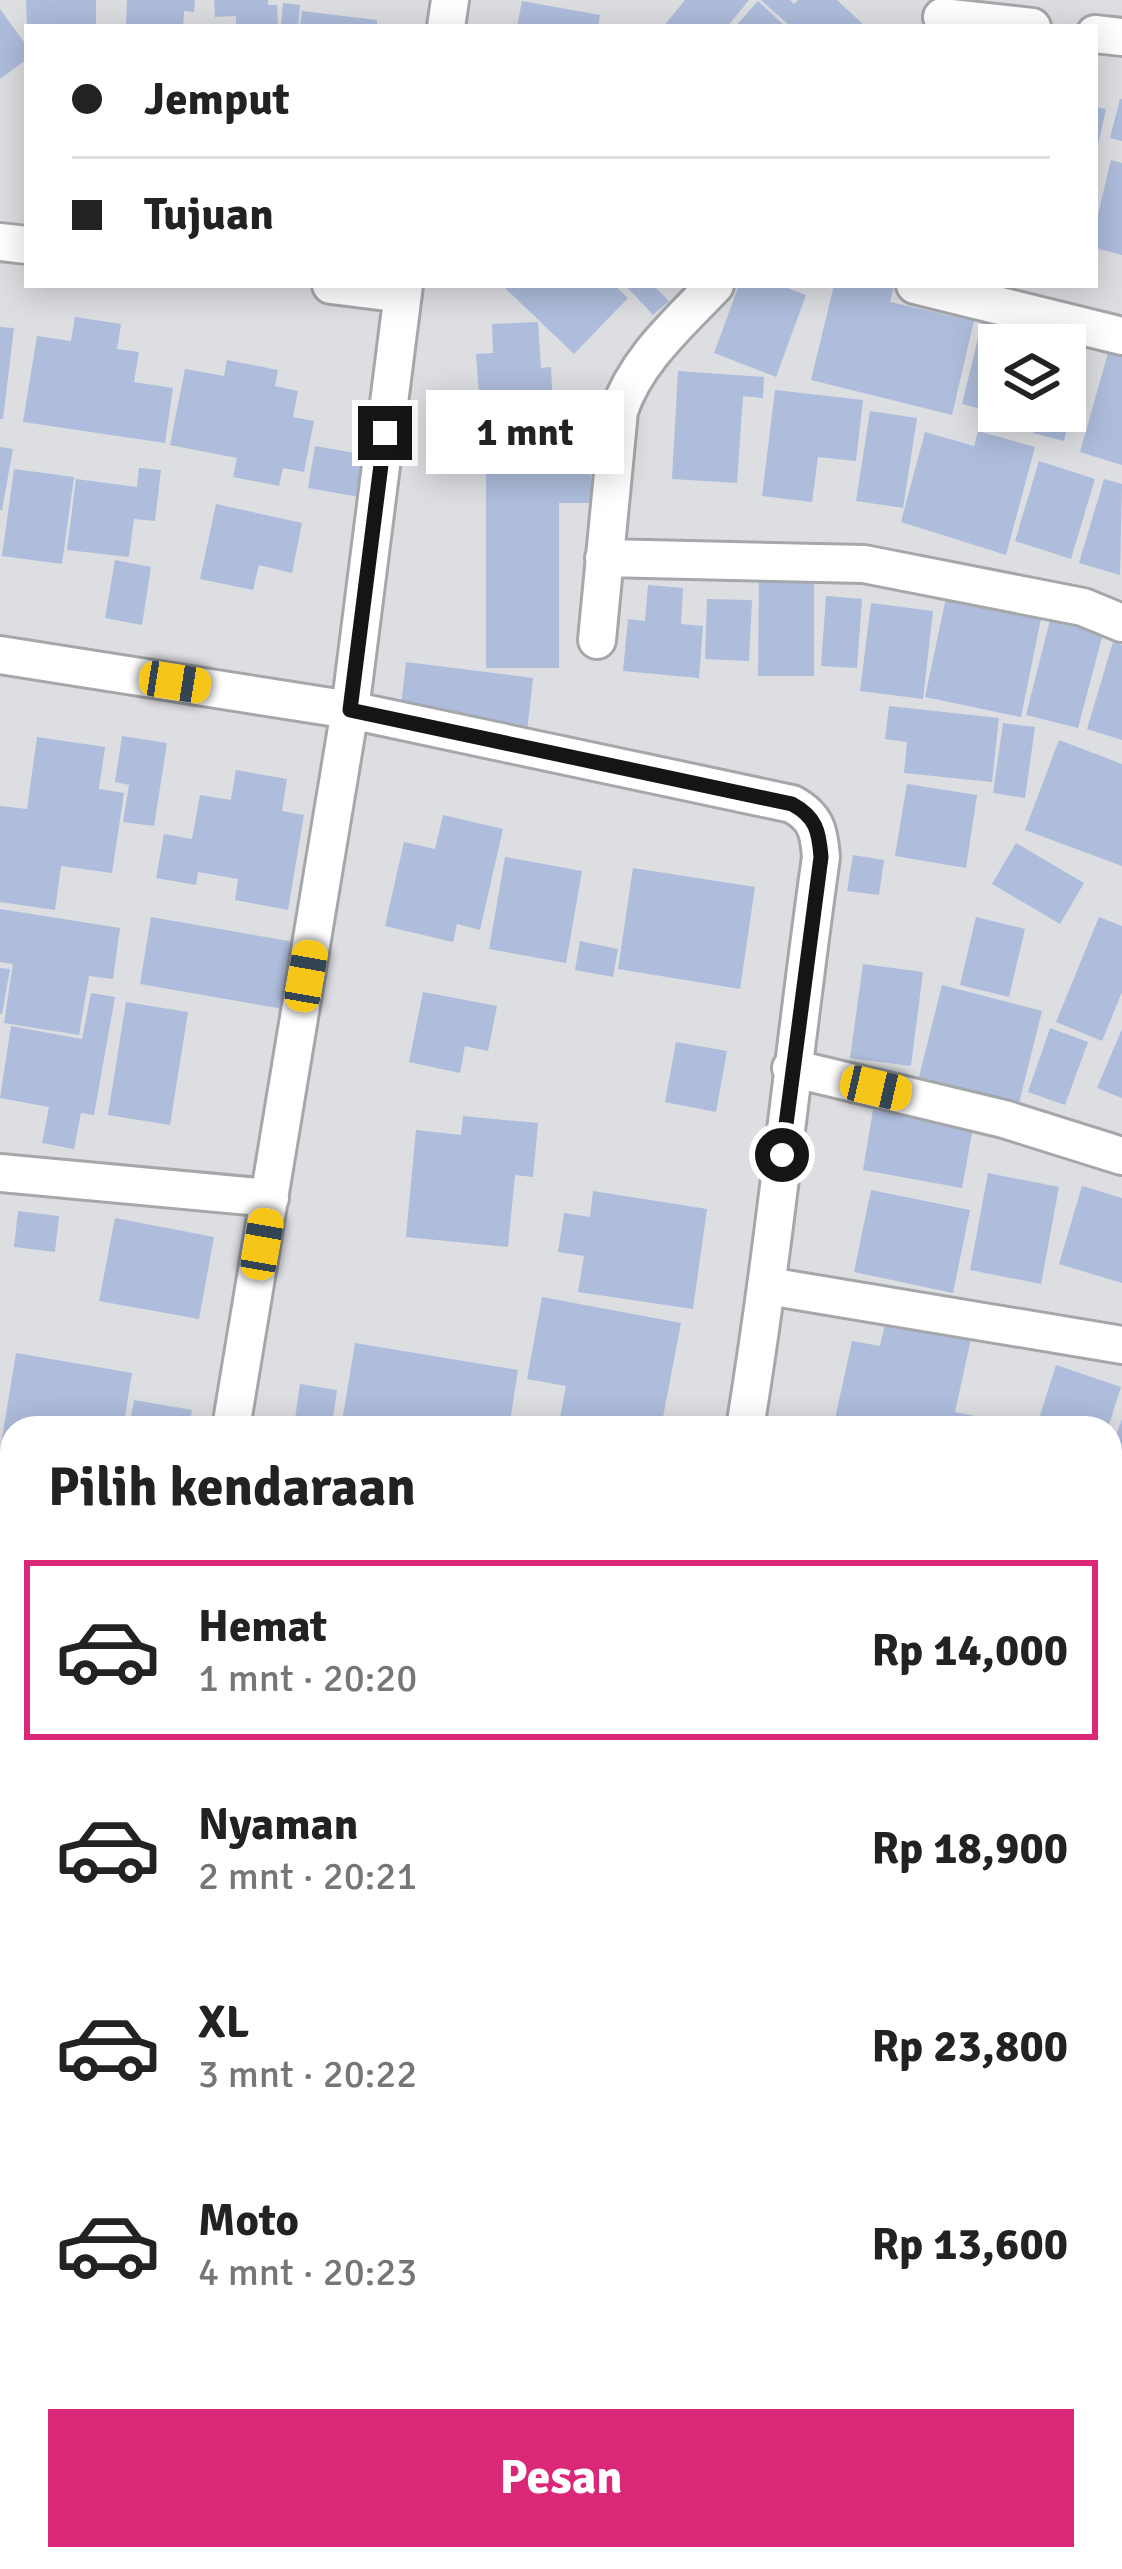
<!DOCTYPE html>
<html lang="id">
<meta charset="utf-8">
<style>
:root{--surface:#fff;--page:#f6f6f6;--text:#222;--muted:#767676;--line:#e0e0e0;--accent:#db2777}
body{margin:0;font-family:Signika,sans-serif;background:var(--page);color:var(--text);height:100vh;display:flex;flex-direction:column;font-size:45px;white-space:nowrap}
*{box-sizing:border-box;margin:0}
p{font-size:39px;color:var(--muted)}
.icon{flex:none;width:66px;height:66px;fill:none;stroke:currentColor;stroke-width:2;stroke-linecap:round;stroke-linejoin:round}
.map{position:relative;flex:1;overflow:hidden}
.drawer{position:absolute;left:0px;top:1416px;width:1122px;height:1155px;display:flex;flex-direction:column;background:var(--surface);border-radius:36px 36px 0 0;box-shadow:0 6px 30px #0003}
.drawer>*{flex:none}
.guide{position:absolute;left:24px;top:24px;width:1074px;height:264px;border-radius:0px;box-shadow:0 6px 30px #0003;display:grid;align-content:center;height:264px;padding:0 48px;background:var(--surface)}
.fabs{position:absolute;left:978px;top:324px;display:grid;gap:24px}
.fabs a{display:grid;place-items:center;width:108px;height:108px;border-radius:0px;background:var(--surface);box-shadow:0 6px 30px #0003;font-size:60px}
.end{position:absolute;width:54px;height:54px;margin:-27px;border:15px solid #151517;background:#fff;box-shadow:0 0 0 6px #fff}
.from{border-radius:50%}
.bubble{position:absolute;height:84px;border-radius:0px;background:var(--surface);box-shadow:0 6px 30px #0003;font-size:39px;font-weight:800;line-height:84px;text-align:center}
.car{position:absolute;width:36px;height:72px;margin:-36px -18px;border-radius:15px;box-shadow:0 0 9px 3px #0007;background:linear-gradient(#f5c518 24%,#345 0 40%,#f5c518 0 76%,#345 0 86%,#f5c518 0)}
.guide b{display:flex;align-items:center;gap:42px;height:114px;font-size:45px}
.guide b+b{border-top:3px solid var(--line)}
.guide i{width:30px;height:30px;background:var(--text)}
ul{padding:0;list-style:none}
li{display:flex;align-items:center;gap:36px;height:180px;margin:0 24px 18px;padding:0 24px;border:6px solid transparent;border-radius:0px}
li div{flex:1}
li b{display:block;font-size:45px}
li em{font-style:normal;font-weight:800}
li.active{border-color:var(--accent)}
li>.icon{width:108px;height:108px;stroke-width:1.5}
h2{padding:0 48px;font-size:54px;line-height:144px}
.cta{display:flex;gap:24px;margin-top:auto;padding:24px 48px}
.cta a{flex:1;height:138px;border-radius:0px;background:var(--accent);color:#fff;font-size:48px;font-weight:800;line-height:138px;text-align:center}
.map>svg:first-child{display:block}
.building{fill:#aebddc}
.lines{fill:none;stroke-linecap:round;stroke-linejoin:round}
.minor-casing{stroke:#a5a7ab;stroke-width:42}
.minor{stroke:#fff;stroke-width:36}
.route{stroke:#151517;stroke-width:15}
</style>
<div class="map">
<svg width="1122" height="2569" viewBox="0 0 1122 2569">
<rect width="100%" height="100%" fill="#dcdee2"/>
<path class="building" d="M26,0H96V26L27,27Z
M127,0H195L194,12L184,11L183,27H126Z
M214,0H268V5H277L278,27H236V16L215,17Z
M685,0H749L727,27H663Z
M761,0H790L794,4L798,0H837L866,27H791Z
M522,1L600,15L598,27H517Z
M758,1L786,27H735Z
M283,3L300,5L298,27H281Z
M0,9L27,46V59L0,79Z
M302,11L377,20V27H300Z
M1120,99H1122V141L1110,138Z
M1095,107L1106,109L1097,149L1095,148Z
M1111,160L1122,163V255L1095,248V227Z
M506,285H614L628,298L574,354L504,287Z
M625,285H659L656,288L669,301L653,315Z
M739,285H780L806,295L776,377L714,353Z
M834,285L894,286L890,302L974,321L952,415L811,380Z
M75,317L121,324L117,349L139,352L134,382L173,388L165,443L23,422L37,336L71,341Z
M983,318L1063,338L1061,345H999V411H1065V394L1075,397L1064,441L1033,433L1036,422L962,404Z
M538,322L541,368L551,367L553,409L497,413L496,393L479,394L476,354L493,353L492,324Z
M0,327L14,328L3,419H0Z
M1108,353L1122,357V465L1080,452Z
M227,360L278,370L275,386L298,391L293,417L314,421L304,472L283,468L279,486L233,477L237,458L170,445L185,369L224,376Z
M678,371L764,377L763,398L743,396L737,483L672,479Z
M775,390L863,400L856,461L818,457L812,502L762,496Z
M870,411L917,418L903,508L856,501Z
M486,415L591,416V503H559V668H486Z
M978,431L1035,447L1006,555L901,522L925,432L974,446Z
M315,446L366,455L359,497L308,488Z
M0,447L13,449L2,510H0Z
M1039,461L1095,479L1071,559L1015,541Z
M139,468L161,470L155,521L134,519L129,557L67,550L76,479L137,487Z
M14,469L74,477L62,564L2,556Z
M1104,479L1122,484L1120,575L1079,563Z
M216,504L302,523L292,573L259,565L253,590L200,579Z
M115,560L151,567L142,625L105,618Z
M759,573H814V676H758Z
M648,585L683,588L681,624L703,626L699,678L623,671L628,619L645,621Z
M947,593L1042,614L1021,717L925,697Z
M826,596L862,599L857,668L821,666Z
M707,599L752,600L749,661L705,659Z
M871,603L933,611L923,699L860,691Z
M1051,616L1104,630L1078,728L1026,715Z
M1113,642L1122,645V740L1087,729Z
M406,662L533,678L527,732L455,723L456,712L401,706Z
M889,706L999,718L992,782L904,773L907,742L885,739Z
M1003,723L1035,727L1025,798L993,793Z
M122,736L167,743L154,826L123,822L129,785L115,782Z
M37,737L105,747L99,789L124,793L112,873L61,866L55,910L0,902V806L27,809Z
M1059,740L1122,764V866L1025,830Z
M236,770L287,779L282,811L304,815L288,910L235,900L238,879L198,872L196,885L156,878L164,834L192,839L200,795L231,800Z
M907,784L977,795L966,868L895,856Z
M443,815L503,829L480,930L457,924L453,942L385,926L404,842L435,849Z
M1016,843L1084,883L1060,924L992,884Z
M853,855L884,860L879,895L847,891Z
M505,857L582,871L566,963L489,949Z
M633,868L755,887L740,989L618,969Z
M0,909L120,928L113,979L89,976L79,1035L4,1023L13,964L0,962Z
M151,917L294,942L283,1009L140,984Z
M976,917L1025,929L1009,997L960,985Z
M1099,917L1122,926V992L1102,1041L1056,1022Z
M580,941L618,949L613,977L575,970Z
M863,964L923,972L911,1066L850,1058Z
M0,968L10,969L2,1014H0Z
M942,985L1042,1011L1019,1103L919,1077Z
M423,992L497,1006L488,1051L465,1046L460,1073L409,1062Z
M91,993L115,997L94,1115L81,1113L74,1149L42,1143L49,1107L0,1098L11,1026L82,1039Z
M126,1002L188,1012L170,1125L108,1115Z
M1050,1028L1088,1042L1065,1105L1028,1092Z
M1122,1029V1098L1097,1088Z
M676,1042L727,1051L716,1112L665,1102Z
M873,1110L973,1128L962,1188L863,1170Z
M463,1116L538,1123L533,1177L515,1175L508,1247L406,1237L416,1130L461,1135Z
M988,1173L1059,1187L1041,1284L970,1270Z
M1082,1186L1122,1198V1283L1059,1264Z
M871,1190L970,1210L953,1293L854,1272Z
M593,1191L707,1209L693,1309L578,1292L584,1256L558,1252L564,1213L590,1217Z
M18,1211L59,1216L55,1252L14,1247Z
M115,1218L214,1237L199,1319L99,1301Z
M542,1297L681,1323L661,1428H558L566,1386L527,1379Z
M887,1315L972,1334L955,1412L1004,1422L1003,1428H833L852,1341L880,1346Z
M355,1343L518,1370L509,1428H341Z
M16,1353L132,1373L123,1428H12V1453L0,1451Z
M1056,1365L1121,1387L1108,1428H1036Z
M300,1384L337,1390L332,1425L295,1419Z
M134,1400L192,1410L189,1428H129Z
M1122,1419V1491L1110,1487V1452Z
M0,1458L12,1460V1539L0,1537Z
M0,1651L12,1654V1716L0,1713Z
M0,1783L12,1785V1902L0,1900Z
M0,1910L12,1912V1989L0,1987Z
M0,2120L12,2122L2,2173L0,2172Z
M0,2340L12,2342V2371L0,2369Z
M9,2456L12,2457V2488L5,2487Z
M18,2559H59L57,2569H16Z
M99,2559H220L217,2569H96Z
M589,2559H640L634,2569H584Z
M859,2559H891L886,2569Z
M916,2559H965L960,2569H934Z
M990,2559H1035L1029,2569H1006Z
M1041,2559H1107L1116,2565L1113,2569H1034Z"/>
<g class="lines">
<g class="minor-casing">
<path id="minor" d="M942,17L1032,27
M446,27L450,0
M1095,34L1122,37
M0,242L27,245
M331,285L403,294
M915,285L1122,336
M604,558L864,564L1083,607L1122,623
M597,640L619,411C636,360 679,323 715,285
M0,655L350,710L792,804C816,817 819,831 821,857C794,1047 776,1238 745,1428
M791,1068L1004,1119L1122,1156
M0,1173L270,1198
M768,1286L1122,1345
M231,1428L350,710L404,285
M0,1578L12,1580
M0,2070L12,2072
M1110,2526L1122,2535
M289,2569L294,2559
M978,2569L981,2559"/>
</g>
<use href="#minor" class="minor"/>
</g>
<g class="lines">
<path class="route" d="M385,433L350,710L792,804C816,817 819,831 821,857L782,1155"/>
</g>
</svg>
<div class="fabs">
<a><svg class="icon" aria-label="layers" viewBox="0 0 24 24"><path d="M12 4l9 5-9 5-9-5zM3 14l9 5 9-5"/></svg></a>
</div>
<i class="end from" style="left:782px;top:1155px"></i>
<i class="end" style="left:385px;top:433px"></i>
<div class="bubble" style="left:426px;top:390px;width:198px">1 mnt</div>
<i class="car" style="left:175px;top:682px;rotate:99deg"></i>
<i class="car" style="left:306px;top:976px;rotate:10deg"></i>
<i class="car" style="left:876px;top:1088px;rotate:103deg"></i>
<i class="car" style="left:262px;top:1244px;rotate:10deg"></i>
<div class="guide">
<b><i class="from"></i>Jemput</b>
<b><i></i>Tujuan</b>
</div>
<section class="drawer">
<h2>Pilih kendaraan</h2>
<ul>
<li class="active"><svg class="icon" aria-label="car" viewBox="0 0 24 24"><path d="M5 17H2v-5l4-1 3-4h7l3 4 3 1v5h-3M9 17h6M6 11h13"/><circle cx="7" cy="17" r="2"/><circle cx="17" cy="17" r="2"/></svg><div><b>Hemat</b><p>1 mnt · 20:20</p></div><em>Rp 14,000</em></li>
<li><svg class="icon" aria-label="car" viewBox="0 0 24 24"><path d="M5 17H2v-5l4-1 3-4h7l3 4 3 1v5h-3M9 17h6M6 11h13"/><circle cx="7" cy="17" r="2"/><circle cx="17" cy="17" r="2"/></svg><div><b>Nyaman</b><p>2 mnt · 20:21</p></div><em>Rp 18,900</em></li>
<li><svg class="icon" aria-label="car" viewBox="0 0 24 24"><path d="M5 17H2v-5l4-1 3-4h7l3 4 3 1v5h-3M9 17h6M6 11h13"/><circle cx="7" cy="17" r="2"/><circle cx="17" cy="17" r="2"/></svg><div><b>XL</b><p>3 mnt · 20:22</p></div><em>Rp 23,800</em></li>
<li><svg class="icon" aria-label="car" viewBox="0 0 24 24"><path d="M5 17H2v-5l4-1 3-4h7l3 4 3 1v5h-3M9 17h6M6 11h13"/><circle cx="7" cy="17" r="2"/><circle cx="17" cy="17" r="2"/></svg><div><b>Moto</b><p>4 mnt · 20:23</p></div><em>Rp 13,600</em></li>
</ul>
<div class="cta"><a>Pesan</a></div>
</section>
</div>
